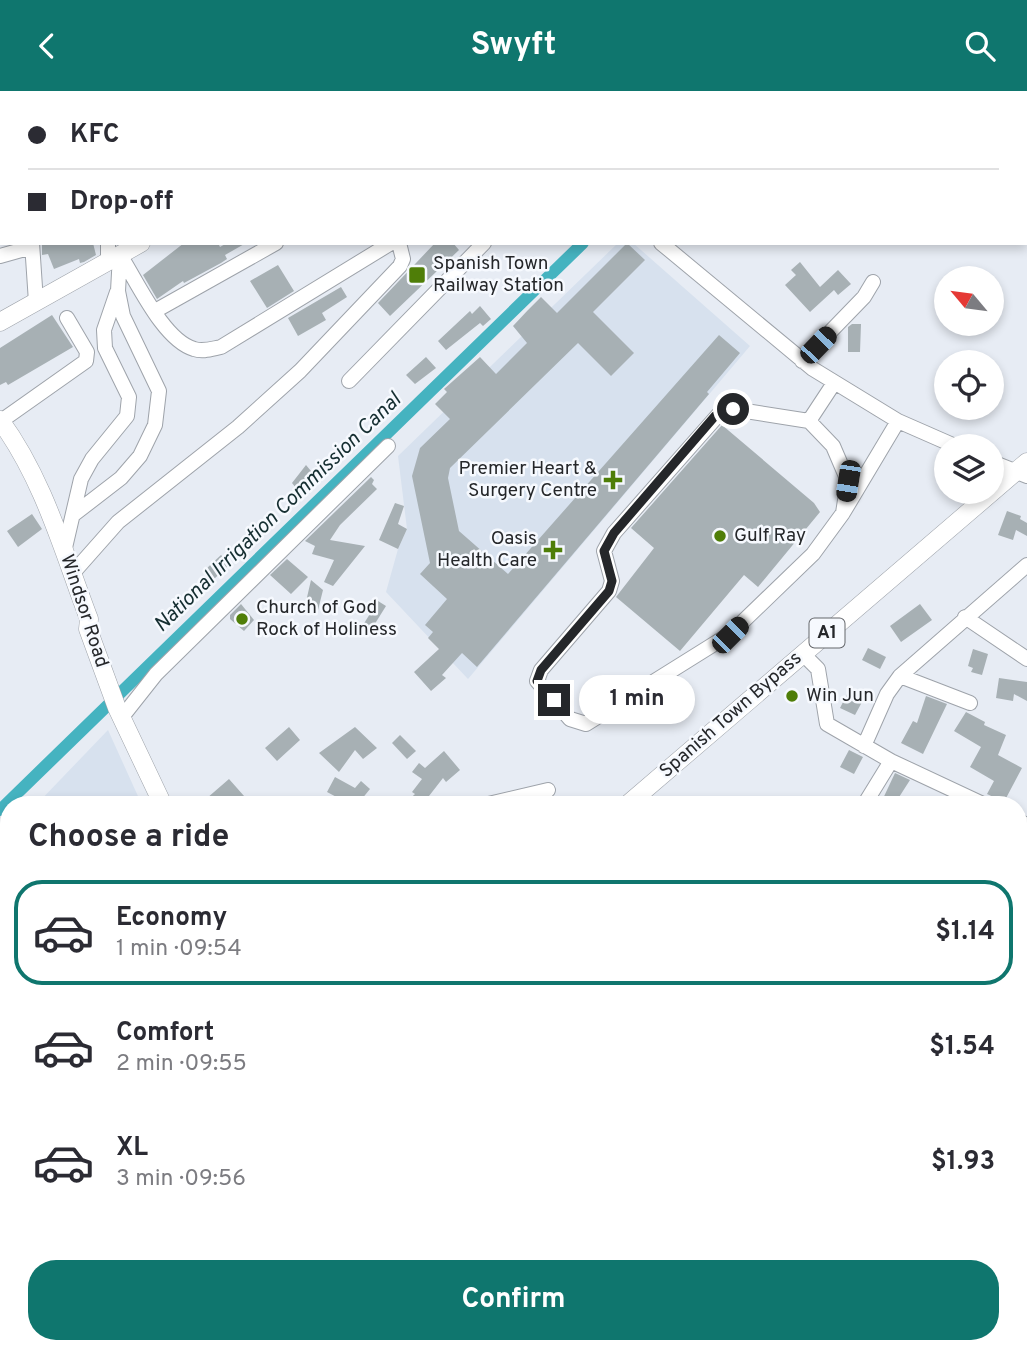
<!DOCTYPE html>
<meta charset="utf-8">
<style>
:root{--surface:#fff;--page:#f2f2f3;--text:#2b2b33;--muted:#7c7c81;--line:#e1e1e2;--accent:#0f766e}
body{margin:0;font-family:Overpass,sans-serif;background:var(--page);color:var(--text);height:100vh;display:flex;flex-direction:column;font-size:26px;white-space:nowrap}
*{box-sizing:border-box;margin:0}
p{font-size:23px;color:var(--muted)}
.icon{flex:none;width:38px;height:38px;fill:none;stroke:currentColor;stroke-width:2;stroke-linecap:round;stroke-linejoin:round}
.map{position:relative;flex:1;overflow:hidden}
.side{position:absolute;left:0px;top:705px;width:1027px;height:558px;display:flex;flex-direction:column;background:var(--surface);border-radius:28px 28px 0 0;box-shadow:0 4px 10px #0003}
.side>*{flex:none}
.top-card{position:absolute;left:0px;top:0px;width:1027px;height:154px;box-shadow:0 4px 10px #0003;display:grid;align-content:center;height:154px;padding:0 28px;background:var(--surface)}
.needle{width:46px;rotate:299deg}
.fabs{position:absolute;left:934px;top:175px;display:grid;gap:14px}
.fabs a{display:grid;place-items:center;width:70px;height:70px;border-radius:50%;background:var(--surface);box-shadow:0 4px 10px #0003;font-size:35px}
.end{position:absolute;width:32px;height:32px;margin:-16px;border:9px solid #25272a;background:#fff;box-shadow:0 0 0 4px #fff}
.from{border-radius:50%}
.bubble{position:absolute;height:49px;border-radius:24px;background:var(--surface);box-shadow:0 4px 10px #0003;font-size:23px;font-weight:700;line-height:49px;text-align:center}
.car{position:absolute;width:21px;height:42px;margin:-21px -10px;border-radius:9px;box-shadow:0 0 5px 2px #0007;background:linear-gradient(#222 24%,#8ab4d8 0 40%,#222 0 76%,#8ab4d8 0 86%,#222 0)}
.top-card b{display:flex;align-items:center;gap:24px;height:66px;font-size:26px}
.top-card b+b{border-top:2px solid var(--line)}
.top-card i{width:18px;height:18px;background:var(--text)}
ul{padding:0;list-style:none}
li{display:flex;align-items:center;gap:21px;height:105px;margin:0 14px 10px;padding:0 14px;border:4px solid transparent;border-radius:28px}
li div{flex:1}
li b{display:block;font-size:26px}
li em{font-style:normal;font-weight:700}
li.active{border-color:var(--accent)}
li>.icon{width:63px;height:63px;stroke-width:1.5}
h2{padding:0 28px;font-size:32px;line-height:84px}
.cta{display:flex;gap:14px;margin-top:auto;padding:14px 28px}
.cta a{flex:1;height:80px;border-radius:28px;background:var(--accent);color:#fff;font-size:28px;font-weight:700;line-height:80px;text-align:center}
header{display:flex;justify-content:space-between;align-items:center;height:91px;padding:0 28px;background:var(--accent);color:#fff;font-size:32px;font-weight:700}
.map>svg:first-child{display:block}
.built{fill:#d7e1ee}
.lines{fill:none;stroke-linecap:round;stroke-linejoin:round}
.canal{stroke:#45b3c0;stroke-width:12}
.building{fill:#a7b0b4}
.minor-casing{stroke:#9ea3aa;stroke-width:16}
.major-casing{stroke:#9ea3aa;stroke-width:19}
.path{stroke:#868a8f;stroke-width:2;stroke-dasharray:7 3.5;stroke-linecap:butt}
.minor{stroke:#fff;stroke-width:14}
.major{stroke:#fff;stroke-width:18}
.route{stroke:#25272a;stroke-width:9}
.poi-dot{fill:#4f7e08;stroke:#f6f9fe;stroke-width:2.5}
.labels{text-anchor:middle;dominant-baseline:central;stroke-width:5;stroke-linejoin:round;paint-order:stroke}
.shield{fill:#f6f9fe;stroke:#64666a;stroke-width:2}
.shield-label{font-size:18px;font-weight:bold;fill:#25272a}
.poi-label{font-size:19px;fill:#25272a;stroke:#f6f9fe;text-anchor:start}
.street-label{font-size:19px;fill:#25272a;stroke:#f6f9fe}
.water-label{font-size:21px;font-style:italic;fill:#152e31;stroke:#f6f9fe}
</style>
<header><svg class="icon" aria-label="back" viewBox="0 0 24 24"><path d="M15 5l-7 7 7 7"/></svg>Swyft<svg class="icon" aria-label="search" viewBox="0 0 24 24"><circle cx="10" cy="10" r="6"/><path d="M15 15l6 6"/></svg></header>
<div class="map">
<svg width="1027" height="1263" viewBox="0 0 1027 1263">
<rect width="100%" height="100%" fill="#e7ecf4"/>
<path class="built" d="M618,152H633L750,255L468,588L386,501L398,458L407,438L398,365Z
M108,639L142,714H36Z
M9,743V993L0,983V752Z"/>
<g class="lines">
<path class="canal" d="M737,2L739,0
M0,719L583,152"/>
</g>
<path class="building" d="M93,152L96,164L84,171L80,172L79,168L54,178L48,163L42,164V153Z
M184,152H218L220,156L227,152H246L225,164L227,168L221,172L184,192L183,190L157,208L143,184Z
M435,152H453L459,159L390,225L378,212Z
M627,152L645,169L593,221L634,262L611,285L578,252L450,377L448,387L459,440L508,483L719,244L740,262L707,301L709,303L477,576L462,562L442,584L446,587L431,600L414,581L439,558L428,547L433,541L425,534L447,508L420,483L430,472L412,385L420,357L450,328L435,313L447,301L444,298L480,266L496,283L527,252L513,235L528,219L541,206L557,222Z
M800,171L820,196L838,179L851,193L838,204L834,199L810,221L785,194L796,184L791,179Z
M278,174L294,200L267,217L250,190Z
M341,196L347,206L322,222L326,229L298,245L288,227Z
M480,215L491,228L483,235L480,232L446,259L438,250L470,220L472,223Z
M52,224L73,256L8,294L6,291L0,294V257Z
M852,233H861L860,261H848V236Z
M426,266L436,277L415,293L406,284Z
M722,334L814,412L820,421L758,496L744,484L680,560L616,506L654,457L631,437Z
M306,374L316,386L300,402L292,392Z
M371,386L374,389L372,393L377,398L340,434L330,449L365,455L333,495L324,491L334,469L312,463L315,455L305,450Z
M395,412L404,415L398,433L407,438L398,458L379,449Z
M1007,420L1021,425L1020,428L1027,432V445L1016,439L1013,449L998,444Z
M32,423L42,438L18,456L7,440Z
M221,464L230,473L214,488L206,478Z
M287,468L308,486L291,503L270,484Z
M311,489L323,499L318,519L305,515Z
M378,510L386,515L371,539L363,534Z
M241,513L254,529L244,540L230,528V524Z
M920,513L932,529L901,551L890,535Z
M868,557L886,566L880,578L862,569Z
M973,558L988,563L982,584L971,581L973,577L968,575Z
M999,587L1027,591V610L1014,603L1013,610L996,607Z
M847,603L862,611L855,624L840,617Z
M926,605L947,613L923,663L901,652L913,630L917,632Z
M966,621L985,631L984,634L1006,644L998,664L1022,677L1004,711L987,703L994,690L970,676L981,656L954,640Z
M289,636L300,649L277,670L265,657Z
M355,636L377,657L363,668L355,659L339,681L319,662Z
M400,644L416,660L407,668L392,652Z
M849,659L863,666L854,683L840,676Z
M444,660L460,679L446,691L443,687L422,714H403L415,703L412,701L422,688L412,681L419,672L425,677Z
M895,682L910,689L894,714H880Z
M335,686L355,697L361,690L370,698L357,714H341L344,710L327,701Z
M229,688L252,714H199Z
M1023,886H1027V928L1018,935V897Z
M1027,997V1027L1018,1032V1000Z
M0,1088L9,1094V1175L0,1182Z"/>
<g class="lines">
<g class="minor-casing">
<path id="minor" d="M32,0V2
M242,0L259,2
M455,0L456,2
M112,2V0
M571,2L573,0
M32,152L36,211
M661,152L813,278L898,330L955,355
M120,164C137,190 163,249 194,258C203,261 211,258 221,256L391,152
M0,165L32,156
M108,170V152
M155,220L276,152
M802,270L864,206L873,191
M349,290L484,152
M1,330L86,270L87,261L67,227
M809,330L834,292
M992,371L1027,385
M843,422L848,390L833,355L809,330L733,318L719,323L614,442L604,460L612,490L609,500L541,579L537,590L570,628L586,633L730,543L813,463L843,422L898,330
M73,424L121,387L140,365L155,334L159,300L123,225L118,200L120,164
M64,461L81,388L92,368L127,325L129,306L105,257L104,239L117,201
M72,483L118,431L238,336L300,280L400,175L403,168L399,152
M965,526L1027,568
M803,563L818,578L827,633L891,670L985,714
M900,585L970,612
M122,626L156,583L388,355
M864,655L887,603L900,585L1027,474
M484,714L548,699
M864,714L891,670
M1018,730L1027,734
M1018,874L1027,877
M1018,990L1027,986
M0,1074L9,1084
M180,1255L182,1263
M482,1255L488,1263
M753,1263L770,1255"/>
</g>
<g class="major-casing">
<path id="major" d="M392,2L395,0
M0,231L141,152
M0,329C44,389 63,460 89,528L88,538L117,617L163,714
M627,714L1027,371
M0,1251L9,1243"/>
</g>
<path class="path" d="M0,1169L9,1181"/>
<use href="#minor" class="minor"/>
<use href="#major" class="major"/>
</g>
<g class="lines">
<path class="route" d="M554,609L537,590L541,579L609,500L612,490L604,460L614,442L715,325L733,318"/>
</g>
<g class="poi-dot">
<rect x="408" y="175" width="18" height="18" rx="3.5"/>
<path d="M609.5 378.5h7v7h7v7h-7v7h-7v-7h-7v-7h7z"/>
<circle cx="720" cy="445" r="7"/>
<path d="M549.5 448.5h7v7h7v7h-7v7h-7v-7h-7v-7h7z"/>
<circle cx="242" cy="528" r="7"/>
<circle cx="792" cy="605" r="7"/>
</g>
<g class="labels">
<rect class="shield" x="809.5" y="527.5" width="35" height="29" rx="5"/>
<g class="shield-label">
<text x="827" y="542">A1</text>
</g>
<g class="poi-label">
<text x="433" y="173">Spanish Town<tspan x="433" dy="22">Railway Station</tspan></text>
<text x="597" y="378" text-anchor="end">Premier Heart &amp;<tspan x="597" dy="22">Surgery Centre</tspan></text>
<text x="734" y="445">Gulf Ray</text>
<text x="537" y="448" text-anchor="end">Oasis<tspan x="537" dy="22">Health Care</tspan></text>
<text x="256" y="517">Church of God<tspan x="256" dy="22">Rock of Holiness</tspan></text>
<text x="806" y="605">Win Jun</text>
</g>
<g class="street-label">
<text transform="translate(84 520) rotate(72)">Windsor Road</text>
<text transform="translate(731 624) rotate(-41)">Spanish Town Bypass</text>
</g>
<g class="water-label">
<text transform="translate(278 422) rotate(-44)">National Irrigation Commission Canal</text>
</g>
</g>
</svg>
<div class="fabs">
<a><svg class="needle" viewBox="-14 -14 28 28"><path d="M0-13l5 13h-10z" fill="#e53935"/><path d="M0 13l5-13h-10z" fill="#7c7c81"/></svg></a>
<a><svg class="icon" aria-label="locate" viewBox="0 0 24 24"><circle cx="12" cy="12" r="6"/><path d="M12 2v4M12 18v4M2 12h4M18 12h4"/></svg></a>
<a><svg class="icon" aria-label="layers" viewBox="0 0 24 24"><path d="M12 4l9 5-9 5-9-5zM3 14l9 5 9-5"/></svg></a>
</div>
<i class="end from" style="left:733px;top:318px"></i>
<i class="end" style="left:554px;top:609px"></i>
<div class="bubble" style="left:579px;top:584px;width:116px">1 min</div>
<i class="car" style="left:818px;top:254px;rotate:44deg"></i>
<i class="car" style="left:848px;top:390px;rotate:189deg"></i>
<i class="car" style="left:730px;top:544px;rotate:45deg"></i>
<div class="top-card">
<b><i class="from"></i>KFC</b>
<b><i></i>Drop-off</b>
</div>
<section class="side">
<h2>Choose a ride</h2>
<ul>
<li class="active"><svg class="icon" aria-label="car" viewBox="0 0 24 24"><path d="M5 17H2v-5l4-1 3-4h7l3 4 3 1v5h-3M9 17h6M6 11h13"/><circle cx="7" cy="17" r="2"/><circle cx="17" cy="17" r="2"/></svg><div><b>Economy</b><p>1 min · 09:54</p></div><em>$1.14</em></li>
<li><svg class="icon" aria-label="car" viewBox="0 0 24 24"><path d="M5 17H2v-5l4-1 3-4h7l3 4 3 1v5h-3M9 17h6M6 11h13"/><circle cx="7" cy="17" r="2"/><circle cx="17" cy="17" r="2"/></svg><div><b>Comfort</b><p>2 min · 09:55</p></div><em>$1.54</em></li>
<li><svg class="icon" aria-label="car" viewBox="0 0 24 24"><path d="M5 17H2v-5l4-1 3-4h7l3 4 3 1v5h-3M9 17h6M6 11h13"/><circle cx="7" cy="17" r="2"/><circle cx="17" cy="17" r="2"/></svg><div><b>XL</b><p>3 min · 09:56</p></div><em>$1.93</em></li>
</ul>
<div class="cta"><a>Confirm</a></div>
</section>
</div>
